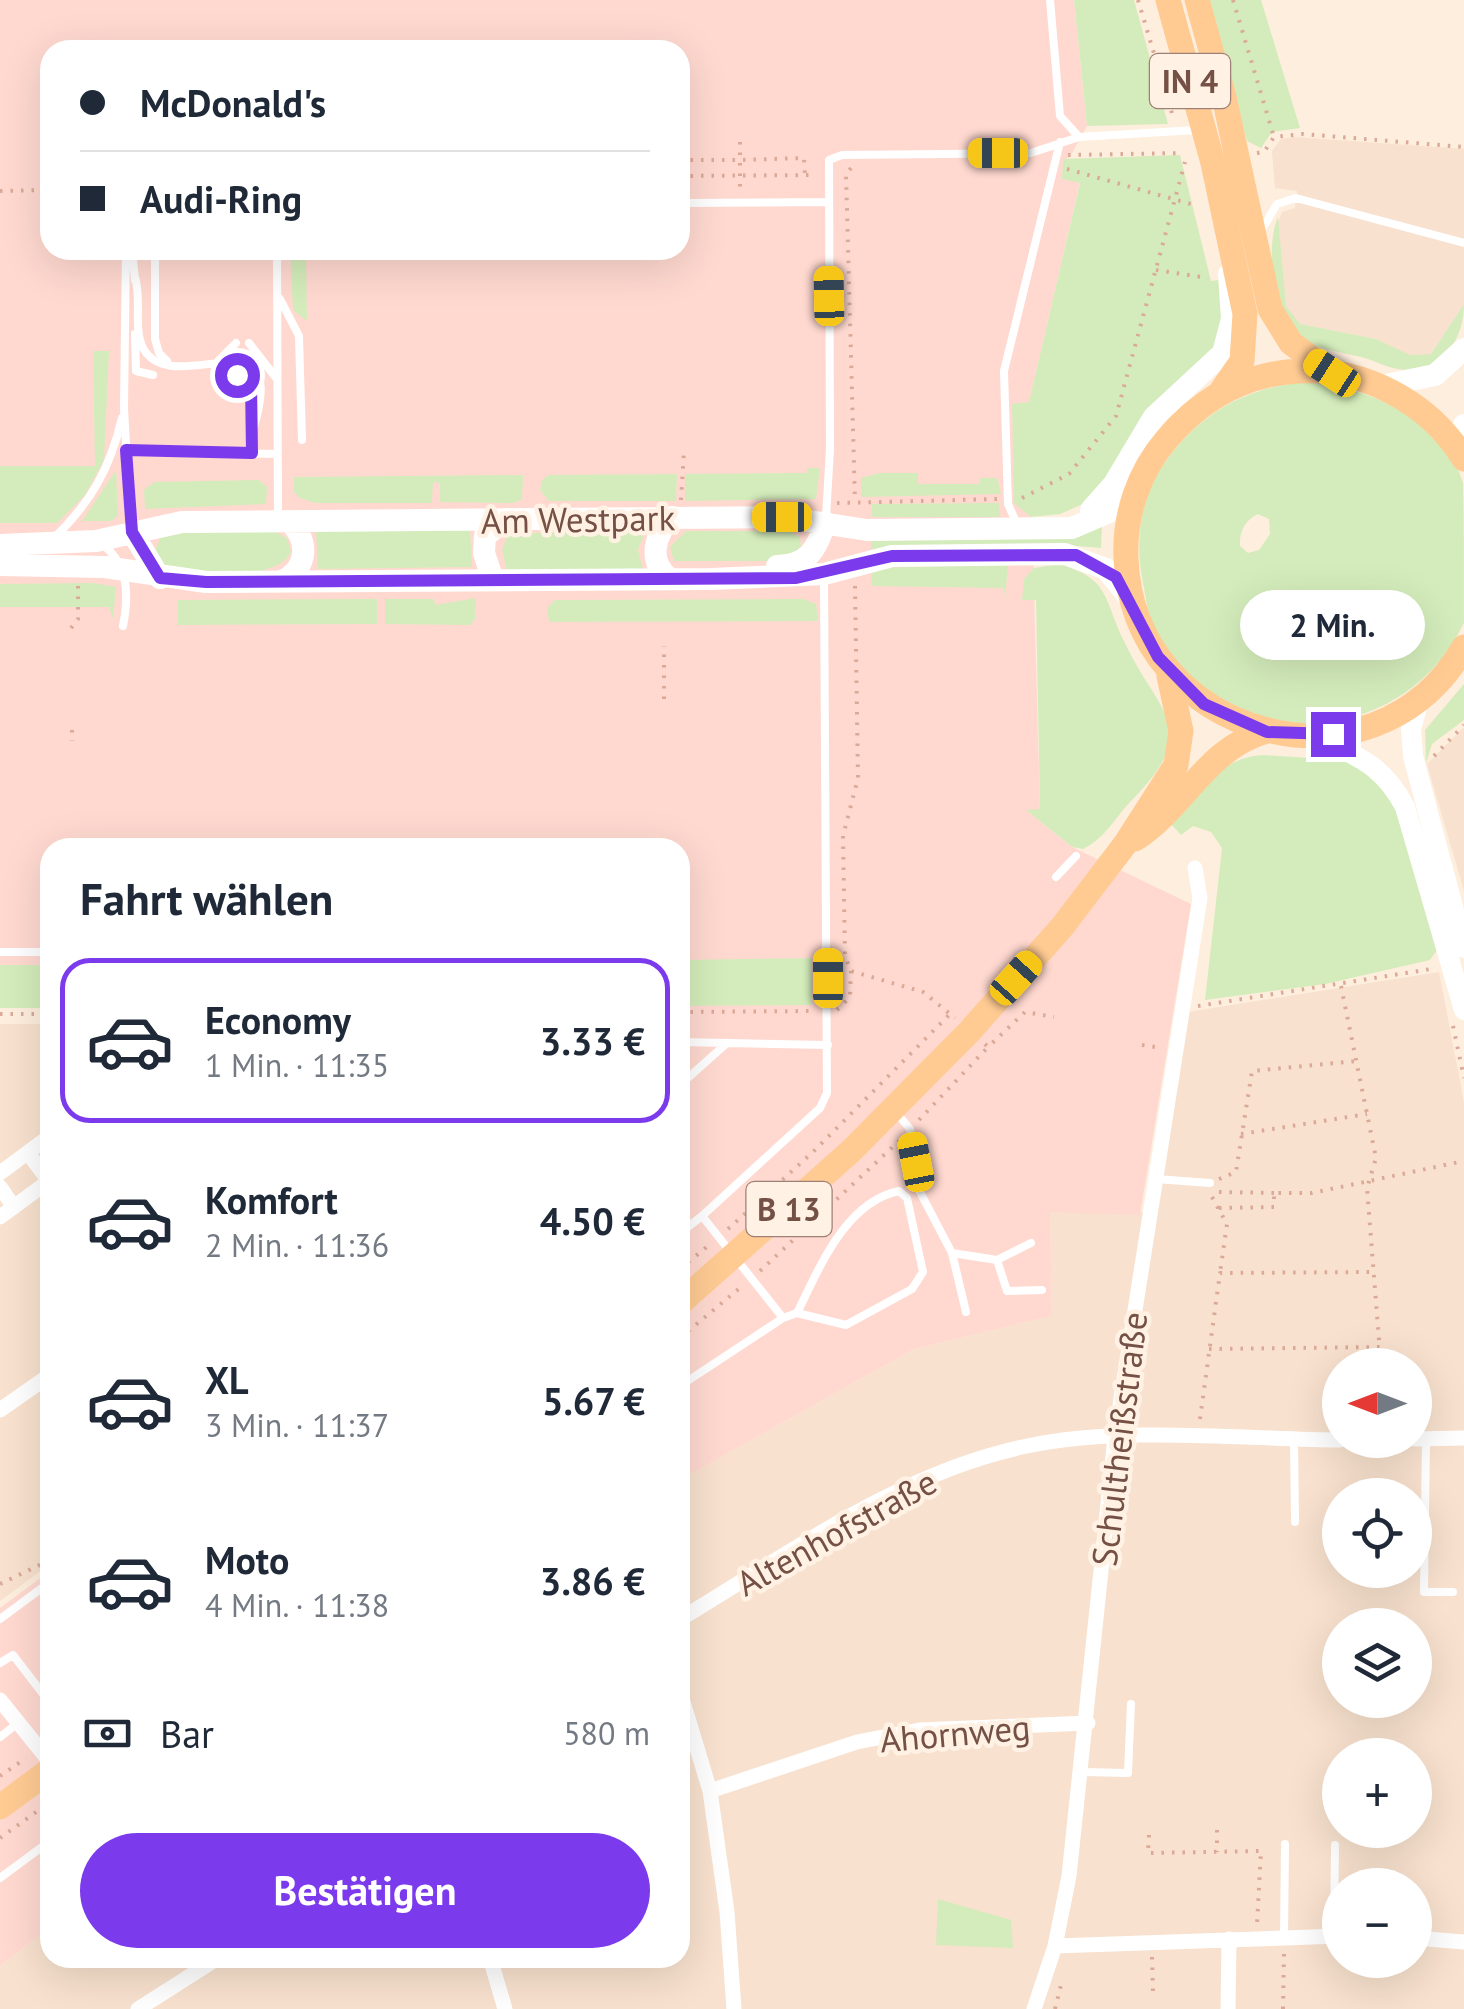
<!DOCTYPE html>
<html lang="de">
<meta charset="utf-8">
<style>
:root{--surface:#fff;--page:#f6f6f7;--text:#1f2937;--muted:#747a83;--line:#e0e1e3;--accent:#7c3aed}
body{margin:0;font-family:"PT Sans",sans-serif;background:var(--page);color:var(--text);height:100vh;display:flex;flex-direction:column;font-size:38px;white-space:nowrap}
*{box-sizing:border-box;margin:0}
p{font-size:32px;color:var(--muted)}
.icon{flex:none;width:55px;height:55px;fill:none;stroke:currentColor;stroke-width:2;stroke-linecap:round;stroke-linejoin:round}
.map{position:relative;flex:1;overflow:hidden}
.drawer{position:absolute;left:40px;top:838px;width:650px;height:1130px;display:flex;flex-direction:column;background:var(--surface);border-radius:30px;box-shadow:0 10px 40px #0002}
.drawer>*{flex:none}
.top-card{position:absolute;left:40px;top:40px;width:650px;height:220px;border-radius:30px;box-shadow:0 10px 40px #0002;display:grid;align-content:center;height:220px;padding:0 40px;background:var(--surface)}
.needle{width:65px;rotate:270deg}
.fabs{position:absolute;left:1322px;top:1348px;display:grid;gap:20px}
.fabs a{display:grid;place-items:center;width:110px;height:110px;border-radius:50%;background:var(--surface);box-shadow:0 10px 40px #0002;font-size:50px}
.end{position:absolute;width:45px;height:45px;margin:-22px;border:12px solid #7c3aed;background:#fff;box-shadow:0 0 0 5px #fff}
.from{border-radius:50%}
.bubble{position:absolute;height:70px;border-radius:35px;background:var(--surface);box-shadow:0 10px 40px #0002;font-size:32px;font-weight:800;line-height:70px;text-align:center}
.car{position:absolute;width:30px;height:60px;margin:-30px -15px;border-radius:12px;box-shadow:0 0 8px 2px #0007;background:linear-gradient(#f5c518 24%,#345 0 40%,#f5c518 0 76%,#345 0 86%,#f5c518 0)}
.top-card b{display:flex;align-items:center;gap:35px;height:95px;font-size:38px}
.top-card b+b{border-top:2px solid var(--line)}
.top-card i{width:25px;height:25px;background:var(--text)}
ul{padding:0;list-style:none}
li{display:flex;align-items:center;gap:30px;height:165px;margin:0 20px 15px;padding:0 20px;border:5px solid transparent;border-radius:30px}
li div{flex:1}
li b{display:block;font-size:38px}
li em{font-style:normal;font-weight:800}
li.active{border-color:var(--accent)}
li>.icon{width:90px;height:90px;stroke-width:1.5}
h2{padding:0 40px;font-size:45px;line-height:120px}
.pay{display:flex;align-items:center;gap:25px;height:110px;padding:0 40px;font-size:38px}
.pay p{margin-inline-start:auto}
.button{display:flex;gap:20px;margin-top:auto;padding:20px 40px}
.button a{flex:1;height:115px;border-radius:60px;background:var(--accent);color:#fff;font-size:40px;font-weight:800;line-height:115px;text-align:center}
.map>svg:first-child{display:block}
.residential{fill:#f8e1ce;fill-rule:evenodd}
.commercial{fill:#ffd9d0;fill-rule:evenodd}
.green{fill:#d4ecbb;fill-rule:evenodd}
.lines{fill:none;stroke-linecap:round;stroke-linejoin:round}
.path{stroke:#daa997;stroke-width:4;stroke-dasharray:2.5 8;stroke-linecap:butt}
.service{stroke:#fff;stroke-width:8}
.minor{stroke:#fff;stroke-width:15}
.tertiary{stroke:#fff;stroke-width:20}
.secondary{stroke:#fff;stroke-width:22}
.primary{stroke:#ffcb93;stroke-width:25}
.route{stroke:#7c3aed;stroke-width:12}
.labels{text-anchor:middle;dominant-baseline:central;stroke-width:9;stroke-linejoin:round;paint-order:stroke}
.shield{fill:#fff2e5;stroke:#9e8174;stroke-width:2.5}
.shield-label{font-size:32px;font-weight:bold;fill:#755044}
.street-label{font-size:35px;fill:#755044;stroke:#fff2e5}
</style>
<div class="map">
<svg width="1464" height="2009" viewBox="0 0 1464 2009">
<rect width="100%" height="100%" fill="#feeedd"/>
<path class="residential" d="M1294,137L1464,149V304L1431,354L1410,356L1376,339L1299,324L1286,306L1277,224L1282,212L1295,208L1297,191L1275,188L1272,151L1281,139Z
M1464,727V891L1427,764Z
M1439,972L1464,1102V2009H0V1966L50,1927V1958H680V1480L914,1349L1052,1316L1050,1212H1157L1188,1012ZM1340,1365H1415V1440H1340ZM1340,1495H1415V1570H1340ZM1340,1625H1415V1700H1340ZM1340,1755H1415V1830H1340ZM1340,1885H1415V1960H1340Z
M0,1024H50V1564L0,1601Z"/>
<path class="commercial" d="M0,0H1074L1087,126L1070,157L1063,160L1080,182L1029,403L1040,810H1026L1072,847L1191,904L1140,1215L1050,1212L1052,1316L914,1349L680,1480V848H50V969L0,970ZM50,50H680V250H50Z
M50,1571V1927L0,1966V1608Z"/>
<path class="green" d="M1074,0H1134L1168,124L1087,126Z
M1209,0H1261L1300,128L1272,132L1261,148L1247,141Z
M1180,155L1211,281L1219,280L1223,313L1212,353L1083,504L1060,514L1031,517L1014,503L1012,404L1029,402L1080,183L1062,179L1063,159Z
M1278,217L1286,306L1300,324L1376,339L1410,355L1431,354L1464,304C1464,341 1440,376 1398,369C1385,367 1373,360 1361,357C1336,351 1299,347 1285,322C1271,298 1267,241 1278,217Z
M290,250H306L307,321L293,310Z
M93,351H109L104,460L85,495L57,523H0V466H95Z
M1308,382C1366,387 1446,419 1463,483C1464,515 1464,587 1464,623C1400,754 1220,758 1154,627C1147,614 1146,597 1143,583C1133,534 1142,487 1176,448C1211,407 1253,386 1308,382ZM1258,514L1269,519L1270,534L1259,550L1248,553L1240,546C1239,532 1245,520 1258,514Z
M807,468H820L816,499L685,501V474L807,473Z
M116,470L118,516L111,521H82Z
M880,473H918V484H979L980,478H997L1001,494L861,497V478Z
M677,474L676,501H549L540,490L542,480L549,475Z
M523,475L522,499L514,503L440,502V483L433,482L432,503H315L300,498L294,492V477Z
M259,480L267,487L266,504L145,509L144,490L154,482Z
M999,503L1000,517H872V504Z
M1102,526L1101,548L1065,545L871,549V540Z
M316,529H470L472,567L318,569Z
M274,531L287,538L291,552C279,582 189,576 163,566L155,551L161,536L168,533Z
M686,531H788L800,537L801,546L788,561H674L670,547Z
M645,532L638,550L643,569L507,571L502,550L508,533Z
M1008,564L1005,600L1004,588L871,586L872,570L878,568Z
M1060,564C1111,580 1103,598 1124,641C1157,713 1204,727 1132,800C1115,817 1106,838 1083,849L1072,847L1026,810L1040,809L1036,600H1022L1024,579L1034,568Z
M93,583L116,587L113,619L109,607H0V584Z
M476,598L475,619L470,625L385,624V599H434L435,605Z
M377,599V624L178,625V600Z
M803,599L816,604L818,621L549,622L547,608L555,600Z
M1464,684V720L1432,744L1426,763L1425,730Z
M1262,755L1346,760L1390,790L1438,949L1430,960L1325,984L1205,1000L1222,848L1211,832L1193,826L1181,835L1170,823C1197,793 1219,758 1262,755Z
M812,958V1005L680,1006V960Z
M0,965H50V1008H0Z
M938,1899L1011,1920L1013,1948L936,1945Z"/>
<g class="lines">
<path class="path" d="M1138,0L1174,120
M1233,0L1274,137
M740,142V160L804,158L805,175
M1257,153L1264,152L1274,137L1303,134L1464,147
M1068,155L1183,153
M680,160H740V190
M851,168L846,174L855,502
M1067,169L1198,206
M680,176L816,175
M0,191L50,190
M1156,270L1208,278
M1022,498L1069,474L1116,416L1185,162
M681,500L684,451
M837,503L998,499
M855,586L858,778L843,836L845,956L851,971L923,992L955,1018
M71,628L78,619V585
M664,699V646
M72,730V741
M1434,756L1464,725
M1341,986L1376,1158L1367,1188L1381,1365
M1198,1006L1431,969
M837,1010L850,997L851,971
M680,1012L813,1011
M0,1014H50
M1453,1026L1464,1078
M985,1044L988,1047L1025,1012L1054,1017
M1142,1045L1162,1048
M919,1120L988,1047
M1241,1134L1367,1114
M1219,1179L1236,1172L1252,1071L1356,1061
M1219,1192L1274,1193
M1212,1197L1227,1224L1220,1273
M1219,1208L1274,1207V1193H1312L1464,1161
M728,1229L813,1152L951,1013
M680,1269L709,1245
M760,1271L899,1141
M680,1338L741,1287
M1209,1349L1380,1347
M1200,1419L1220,1273L1373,1272
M0,1584L50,1560
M0,1776L26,1758
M1217,1830V1852
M1149,1835L1148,1853L1261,1851L1257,1924
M0,1838L50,1802
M1152,1957L1153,1992
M1055,2009L1061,1985
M1283,2009L1284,1952"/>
<path class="service" d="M1050,0L1060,116L1079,137
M680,203L827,202
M1261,231L1277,204L1296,198L1464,243
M126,250L124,409L131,530
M132,250L135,280
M155,250V339L159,353L167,361
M277,250L278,516
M135,277C142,299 133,329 143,348C173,403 292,304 253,430
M280,299L299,336L302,440
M135,334L136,371L153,375
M249,343L277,379
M218,361L236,343
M237,375L251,382L252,453
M127,451L278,454
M826,518L830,449L829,160L842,155L1031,153L1079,137L1197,130
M1016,522L1008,504L1004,371L1060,142
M54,538C91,502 110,469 122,418
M102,544C129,565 129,595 123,626
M1056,877L1076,856
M0,952H50
M680,1042L828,1045
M680,1085L727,1043
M895,1111L910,1129L920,1192L952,1253L997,1260L1031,1243
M1156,1179L1210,1183
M680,1233L702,1216
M952,1253L966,1312
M997,1260L1007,1291L1042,1290
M797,1313L846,1325L912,1289L923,1272L907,1198L899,1191C845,1202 819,1269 797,1313L783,1318L702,1216L820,1108L827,1093L824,578
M680,1386L783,1318
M1294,1439L1295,1522
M1426,1439L1424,1592H1453
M0,1619L50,1582
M0,1663L13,1655L50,1703
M0,1737L18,1723
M1082,1772L1128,1773L1131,1704
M0,1878L50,1841
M1334,1936L1335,1845
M1284,1938L1285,1844"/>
<path class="minor" d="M0,1173L50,1136
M0,1187L14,1207
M0,1217L49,1181L28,1153
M0,1410L50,1375
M1415,1439L1464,1438
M680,1619C789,1554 900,1472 1027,1446C1121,1426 1243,1439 1340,1440
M680,1692L710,1791L727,1912L734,2009
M0,1700L50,1762
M710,1791L857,1742L919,1730L1088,1723
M1415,1938L1464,1942
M1055,1946L1340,1936
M490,1958L505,2009
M138,2009L218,1958
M1034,2009L1055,1946L1069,1876L1115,1437L1200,898L1195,868
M1228,2009L1229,1939"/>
<path class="tertiary" d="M1420,697L1411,729L1413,756L1464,948
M1317,736C1357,757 1383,764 1405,807L1464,1010"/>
<path class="secondary" d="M1381,386L1435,375L1464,349
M1464,425V432
M1091,510L1114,484L1154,417L1223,353L1232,319L1229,274
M132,532L160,578
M0,545L96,541L182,522L782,517L867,530L1072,528L1107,513L1141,480
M0,565L105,567L206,582L711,579L824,574L892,556L1065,554L1106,569L1130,598
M777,566C808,565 817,550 825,522
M669,578C647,561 655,534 672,517
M493,580L484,553L485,536L507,519
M282,581C309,568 309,540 289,521"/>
<path class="primary" d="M1168,0L1213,163L1245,314L1242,361L1222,390
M1197,0L1224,97L1270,309L1291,343L1332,373
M1464,459C1429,402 1364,368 1298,371C1245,374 1201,399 1167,439C1139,471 1124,515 1126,558C1132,737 1373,805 1464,647
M1135,839C1184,808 1207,747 1267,731
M680,1303L851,1151L969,1032L1062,927L1126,843L1176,765L1181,731L1169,676
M0,1807L50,1770"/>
</g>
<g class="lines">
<path class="route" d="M237,375L251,382L252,453L126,450L132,532L160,578L206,582L796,578L892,556L1076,555L1116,577L1158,657L1204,704L1267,732L1333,734"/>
</g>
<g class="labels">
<g class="shield">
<rect x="1150" y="54" width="80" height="54" rx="8"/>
<rect x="746.5" y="1182" width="85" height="54" rx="8"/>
</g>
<g class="shield-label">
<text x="1190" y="81">IN 4</text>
<text x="789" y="1209">B 13</text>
</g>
<g class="street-label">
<text transform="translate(578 519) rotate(-1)">Am Westpark</text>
<text transform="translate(1119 1439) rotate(-83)">Schultheißstraße</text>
<text transform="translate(836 1532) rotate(-29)">Altenhofstraße</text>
<text transform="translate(955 1733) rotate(-5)">Ahornweg</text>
</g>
</g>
</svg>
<div class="fabs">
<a><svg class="needle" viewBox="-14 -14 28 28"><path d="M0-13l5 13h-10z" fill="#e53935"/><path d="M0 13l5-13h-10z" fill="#747a83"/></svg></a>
<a><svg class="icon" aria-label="locate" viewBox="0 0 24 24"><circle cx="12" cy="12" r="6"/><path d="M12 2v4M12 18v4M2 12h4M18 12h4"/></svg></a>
<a><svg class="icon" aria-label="layers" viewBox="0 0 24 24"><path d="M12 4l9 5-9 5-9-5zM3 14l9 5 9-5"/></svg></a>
<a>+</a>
<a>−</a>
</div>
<i class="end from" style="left:237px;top:375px"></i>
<i class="end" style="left:1333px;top:734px"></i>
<div class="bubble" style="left:1240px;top:590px;width:185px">2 Min.</div>
<i class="car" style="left:998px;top:153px;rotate:270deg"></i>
<i class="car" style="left:829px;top:296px;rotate:359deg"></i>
<i class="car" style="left:1332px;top:373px;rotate:303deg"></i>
<i class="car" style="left:782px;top:517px;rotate:270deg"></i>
<i class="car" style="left:828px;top:978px;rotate:0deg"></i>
<i class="car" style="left:1016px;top:978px;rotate:42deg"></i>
<i class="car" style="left:916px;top:1162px;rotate:349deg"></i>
<div class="top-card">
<b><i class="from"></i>McDonald's</b>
<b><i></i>Audi-Ring</b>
</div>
<section class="drawer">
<h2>Fahrt wählen</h2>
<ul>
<li class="active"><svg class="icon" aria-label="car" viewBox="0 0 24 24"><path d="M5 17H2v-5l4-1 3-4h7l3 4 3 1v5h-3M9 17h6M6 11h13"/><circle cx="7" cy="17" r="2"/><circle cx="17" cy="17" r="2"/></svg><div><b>Economy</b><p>1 Min. · 11:35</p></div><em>3.33 €</em></li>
<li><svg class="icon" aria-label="car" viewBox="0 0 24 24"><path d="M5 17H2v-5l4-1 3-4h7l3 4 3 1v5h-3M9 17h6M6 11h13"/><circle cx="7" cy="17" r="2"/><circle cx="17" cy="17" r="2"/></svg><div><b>Komfort</b><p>2 Min. · 11:36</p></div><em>4.50 €</em></li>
<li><svg class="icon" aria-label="car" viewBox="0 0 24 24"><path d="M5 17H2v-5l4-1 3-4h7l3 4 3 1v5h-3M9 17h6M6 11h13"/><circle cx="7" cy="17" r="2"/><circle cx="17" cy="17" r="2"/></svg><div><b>XL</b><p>3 Min. · 11:37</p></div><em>5.67 €</em></li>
<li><svg class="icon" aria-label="car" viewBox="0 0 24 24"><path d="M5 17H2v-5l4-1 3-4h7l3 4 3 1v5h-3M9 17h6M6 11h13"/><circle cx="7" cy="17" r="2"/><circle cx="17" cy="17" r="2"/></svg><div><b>Moto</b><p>4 Min. · 11:38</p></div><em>3.86 €</em></li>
</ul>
<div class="pay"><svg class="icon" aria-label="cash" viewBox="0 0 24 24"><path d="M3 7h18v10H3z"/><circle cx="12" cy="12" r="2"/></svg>Bar<p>580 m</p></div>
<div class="button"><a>Bestätigen</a></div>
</section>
</div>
